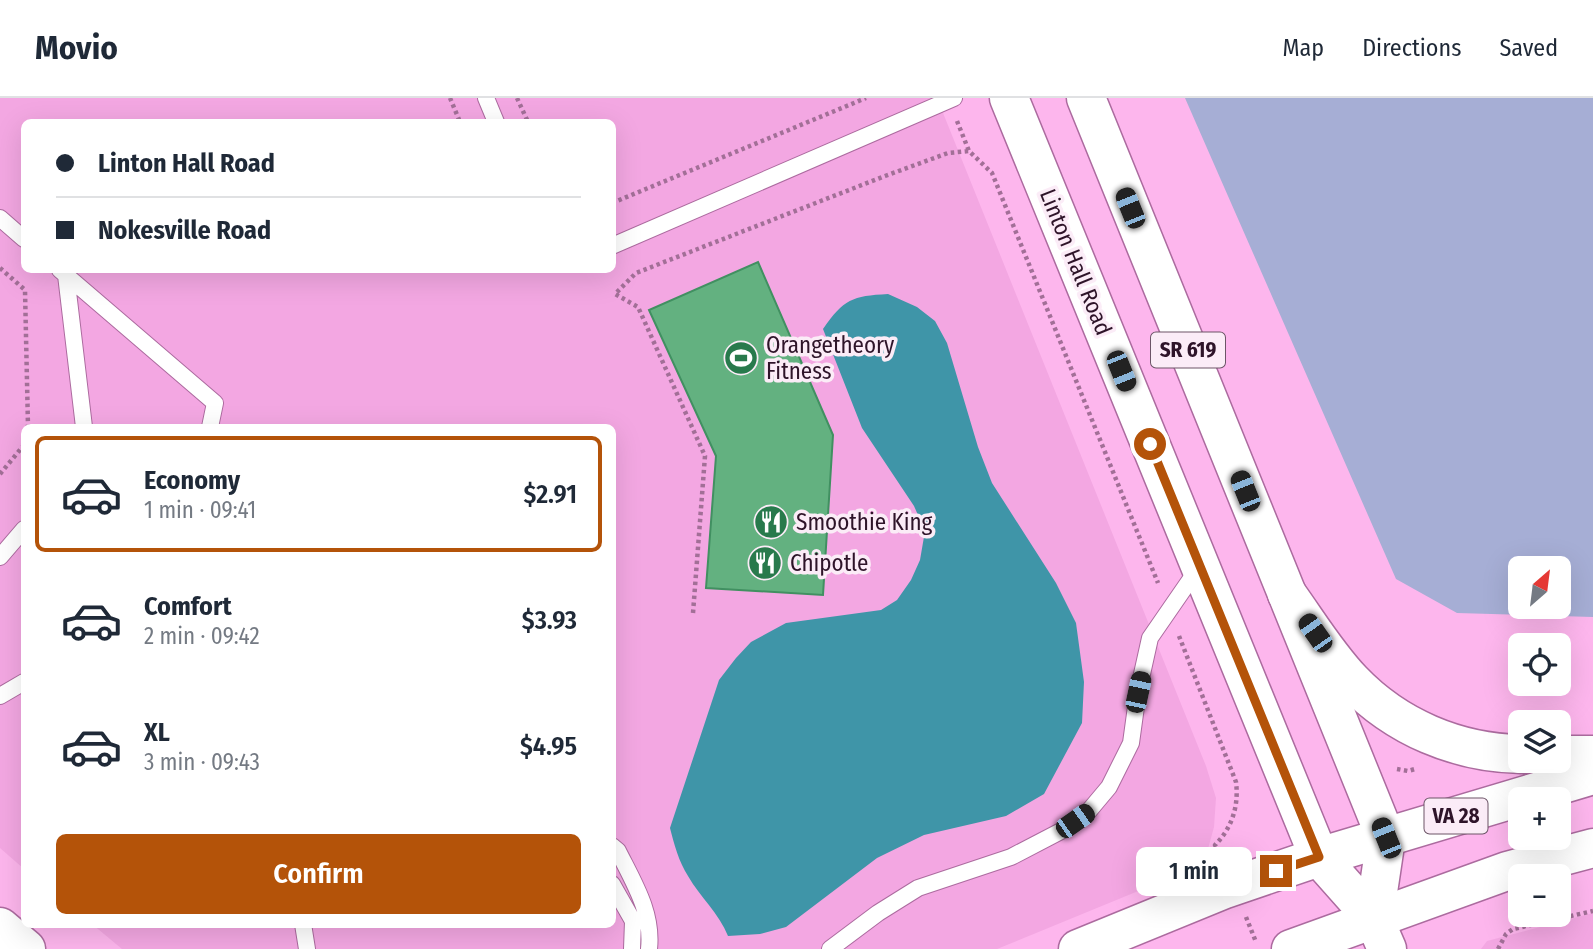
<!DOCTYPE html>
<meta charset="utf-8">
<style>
:root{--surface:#fff;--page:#f2f2f3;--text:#1f2937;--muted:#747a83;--line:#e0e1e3;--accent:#b45309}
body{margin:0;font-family:"Fira Sans Condensed",sans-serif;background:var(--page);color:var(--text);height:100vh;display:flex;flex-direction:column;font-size:26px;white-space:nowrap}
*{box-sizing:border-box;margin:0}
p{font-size:23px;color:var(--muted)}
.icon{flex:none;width:38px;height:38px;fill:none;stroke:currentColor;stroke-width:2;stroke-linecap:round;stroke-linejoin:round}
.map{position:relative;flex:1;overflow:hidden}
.panel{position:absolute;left:21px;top:326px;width:595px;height:504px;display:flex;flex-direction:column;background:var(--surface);border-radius:10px;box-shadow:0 7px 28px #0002}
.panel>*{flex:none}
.guide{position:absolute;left:21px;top:21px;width:595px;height:154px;border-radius:10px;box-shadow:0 7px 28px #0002;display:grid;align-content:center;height:154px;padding:0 35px;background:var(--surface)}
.needle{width:46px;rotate:28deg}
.fabs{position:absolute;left:1508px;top:458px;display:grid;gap:14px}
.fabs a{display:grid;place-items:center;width:63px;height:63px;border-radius:10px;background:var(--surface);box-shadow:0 7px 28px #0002;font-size:35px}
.end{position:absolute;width:32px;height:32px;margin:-16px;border:9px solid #b45309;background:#fff;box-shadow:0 0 0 4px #fff}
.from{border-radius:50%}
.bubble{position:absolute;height:49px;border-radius:10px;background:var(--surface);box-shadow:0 7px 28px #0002;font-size:23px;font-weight:600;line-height:49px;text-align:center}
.car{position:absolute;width:21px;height:42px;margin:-21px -10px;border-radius:9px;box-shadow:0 0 5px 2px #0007;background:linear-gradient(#222 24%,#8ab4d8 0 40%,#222 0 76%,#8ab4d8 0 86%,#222 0)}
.guide b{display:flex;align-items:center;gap:24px;height:66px;font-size:26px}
.guide b+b{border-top:2px solid var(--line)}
.guide i{width:18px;height:18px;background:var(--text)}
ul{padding:12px 0 0;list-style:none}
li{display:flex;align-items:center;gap:21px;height:116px;margin:0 14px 10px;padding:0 21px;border:4px solid transparent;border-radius:10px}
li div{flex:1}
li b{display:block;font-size:26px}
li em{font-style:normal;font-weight:600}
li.selected{border-color:var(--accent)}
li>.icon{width:63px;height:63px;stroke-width:1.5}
.button{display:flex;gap:14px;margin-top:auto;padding:14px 35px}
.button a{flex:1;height:80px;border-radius:10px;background:var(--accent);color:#fff;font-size:28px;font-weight:600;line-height:80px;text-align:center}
header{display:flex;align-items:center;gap:42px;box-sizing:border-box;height:98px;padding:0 35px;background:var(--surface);border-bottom:2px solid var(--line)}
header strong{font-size:33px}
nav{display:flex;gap:38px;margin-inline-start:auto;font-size:24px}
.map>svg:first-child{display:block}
.built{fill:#f3a7e2;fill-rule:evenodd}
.green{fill:#a6aed5;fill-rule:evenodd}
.water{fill:#3f95a8}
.building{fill:#63b180;stroke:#419061;stroke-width:2}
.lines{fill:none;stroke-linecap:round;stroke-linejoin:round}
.lane-casing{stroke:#ac6b9f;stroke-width:18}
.secondary-casing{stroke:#ac6b9f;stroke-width:41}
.primary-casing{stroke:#ac6b9f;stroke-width:41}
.highway-casing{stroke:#ac6b9f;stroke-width:41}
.path{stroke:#a26f97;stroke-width:4.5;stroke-dasharray:3.5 3.5;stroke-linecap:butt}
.lane{stroke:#fff;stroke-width:16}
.secondary{stroke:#fff;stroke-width:38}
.primary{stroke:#fff;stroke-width:38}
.highway{stroke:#fff;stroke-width:38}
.route{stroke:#b45309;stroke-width:9}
.labels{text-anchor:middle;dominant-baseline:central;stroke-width:7;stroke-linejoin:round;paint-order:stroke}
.shield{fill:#fbecf7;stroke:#6c5567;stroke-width:2}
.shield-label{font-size:21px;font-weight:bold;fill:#2e1429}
.street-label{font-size:23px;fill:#2e1429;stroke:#fbecf7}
.poi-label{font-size:23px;fill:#2e1429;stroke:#fbecf7;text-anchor:start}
</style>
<header>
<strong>Movio</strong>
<nav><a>Map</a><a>Directions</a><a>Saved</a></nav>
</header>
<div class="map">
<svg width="1593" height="851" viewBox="0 0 1593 851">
<rect width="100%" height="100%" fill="#fdb6ed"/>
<path class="built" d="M0,0H937L1206,668L1216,700L1214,729L1208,751L1187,773L997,851H122L92,826H612V329H24V771L0,750ZM24,24H612V172H24Z
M1593,815V851H1481L1487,843Z"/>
<path class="green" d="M1185,0H1593V519L1457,515L1396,481ZM1521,471H1559V509H1521Z"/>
<path class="water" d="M888,196L917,209L935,223L947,245L978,349L992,385L1056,485L1076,525L1084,584L1082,625L1044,696L1006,718L924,737L877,760L786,829L760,836L728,838C719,815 700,799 688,778C679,764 674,746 670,730L719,582L736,560L751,544L786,525L881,512L897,502L911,482L920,462L925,433L914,408L862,330L823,231C844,201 852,198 888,196Z"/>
<path class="building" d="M758,164L833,337L823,497L706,490L716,358L649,212Z"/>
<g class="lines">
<g class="lane-casing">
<path id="lane" d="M486,0L496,24
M0,120L24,141
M612,148L954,0
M60,172L215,305L210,329
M66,177L84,329
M0,459L24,431
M0,598L24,584
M612,748L618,753C634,785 653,815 649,851
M612,786L633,823L632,851
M303,826L307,851
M830,851L878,815L918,790L1011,759L1061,733L1088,714L1109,689L1131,645L1138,594L1150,540L1199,469"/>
</g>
<g class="secondary-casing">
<path id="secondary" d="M0,829L26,851"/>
</g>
<g class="primary-casing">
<path id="primary" d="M1009,0L1319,759L1374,821L1387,851
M1086,0L1386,740L1374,821"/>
</g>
<g class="highway-casing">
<path id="highway" d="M1287,496C1308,525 1327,557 1352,583C1396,629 1457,655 1521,656
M1559,657H1593
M1078,851L1225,791L1319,759L1593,677
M1291,851L1507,773L1593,750"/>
</g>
<path class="path" d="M450,0L460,24
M517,0L528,24
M957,23L969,53L992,75L1158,485
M612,105L866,0
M0,170L25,192L28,329
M0,376L24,347
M693,515L705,358L638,209L615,196L636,175L885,78L948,55L969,53
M1179,538L1236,684C1239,708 1232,730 1215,747L1220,756
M1397,671L1408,673L1415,671
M1246,819L1256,844
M1498,851L1506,836L1513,831L1593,813"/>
<use href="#lane" class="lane"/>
<use href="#secondary" class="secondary"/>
<use href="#primary" class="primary"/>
<use href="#highway" class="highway"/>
</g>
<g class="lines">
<path class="route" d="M1150,346L1319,759L1276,773"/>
</g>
<defs>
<g id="stadium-disc" transform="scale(1.75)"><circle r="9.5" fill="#287a4c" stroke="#fbecf7"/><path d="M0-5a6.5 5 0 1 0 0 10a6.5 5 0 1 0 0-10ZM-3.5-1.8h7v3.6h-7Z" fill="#fff"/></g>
<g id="restaurant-disc" transform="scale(1.75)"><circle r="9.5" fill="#287a4c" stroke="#fbecf7"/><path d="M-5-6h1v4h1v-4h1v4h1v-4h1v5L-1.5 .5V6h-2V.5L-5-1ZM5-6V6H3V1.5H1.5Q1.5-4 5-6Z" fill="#fff"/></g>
</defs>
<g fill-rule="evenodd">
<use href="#stadium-disc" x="741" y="260"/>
<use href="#restaurant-disc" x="771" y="424"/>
<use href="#restaurant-disc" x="765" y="465"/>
</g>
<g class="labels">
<g class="shield">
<rect x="1151" y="234.5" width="74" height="35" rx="5"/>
<rect x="1424.5" y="700.5" width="63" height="35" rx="5"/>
</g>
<g class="shield-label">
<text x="1188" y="252">SR 619</text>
<text x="1456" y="718">VA 28</text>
</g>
<g class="street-label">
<text transform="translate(1076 164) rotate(68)">Linton Hall Road</text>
</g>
<g class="poi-label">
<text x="766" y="247">Orangetheory<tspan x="766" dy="26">Fitness</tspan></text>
<text x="796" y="424">Smoothie King</text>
<text x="790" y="465">Chipotle</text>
</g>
</g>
</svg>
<div class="fabs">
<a><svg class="needle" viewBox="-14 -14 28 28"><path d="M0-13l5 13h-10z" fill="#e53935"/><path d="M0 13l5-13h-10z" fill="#747a83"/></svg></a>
<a><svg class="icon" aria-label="locate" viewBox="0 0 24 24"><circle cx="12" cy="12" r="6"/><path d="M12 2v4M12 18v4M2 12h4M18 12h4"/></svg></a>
<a><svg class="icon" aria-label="layers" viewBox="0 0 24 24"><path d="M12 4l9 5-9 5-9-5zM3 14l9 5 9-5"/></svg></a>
<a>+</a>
<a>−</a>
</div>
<i class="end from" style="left:1150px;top:346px"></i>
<i class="end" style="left:1276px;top:773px"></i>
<div class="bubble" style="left:1136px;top:749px;width:116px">1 min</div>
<i class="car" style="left:1130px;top:110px;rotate:338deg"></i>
<i class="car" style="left:1121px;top:273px;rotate:158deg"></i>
<i class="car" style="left:1245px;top:393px;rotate:338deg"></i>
<i class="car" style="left:1315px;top:535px;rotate:325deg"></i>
<i class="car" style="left:1138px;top:594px;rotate:12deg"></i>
<i class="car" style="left:1075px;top:723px;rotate:55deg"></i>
<i class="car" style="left:1386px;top:740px;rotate:338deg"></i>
<div class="guide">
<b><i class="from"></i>Linton Hall Road</b>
<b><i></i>Nokesville Road</b>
</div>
<section class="panel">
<ul>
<li class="selected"><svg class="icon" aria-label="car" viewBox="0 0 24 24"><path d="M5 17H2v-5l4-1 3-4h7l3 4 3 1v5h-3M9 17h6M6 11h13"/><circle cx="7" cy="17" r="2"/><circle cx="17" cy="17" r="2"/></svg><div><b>Economy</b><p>1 min · 09:41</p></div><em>$2.91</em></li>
<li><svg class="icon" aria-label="car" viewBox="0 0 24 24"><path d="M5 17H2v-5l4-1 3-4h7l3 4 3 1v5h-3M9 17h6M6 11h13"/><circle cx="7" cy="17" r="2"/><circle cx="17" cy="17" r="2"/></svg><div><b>Comfort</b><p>2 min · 09:42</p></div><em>$3.93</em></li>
<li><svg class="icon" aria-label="car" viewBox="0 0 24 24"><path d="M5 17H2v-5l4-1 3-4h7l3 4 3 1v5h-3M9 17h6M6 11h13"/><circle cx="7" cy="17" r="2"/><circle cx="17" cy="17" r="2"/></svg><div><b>XL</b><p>3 min · 09:43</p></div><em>$4.95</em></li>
</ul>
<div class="button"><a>Confirm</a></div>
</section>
</div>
